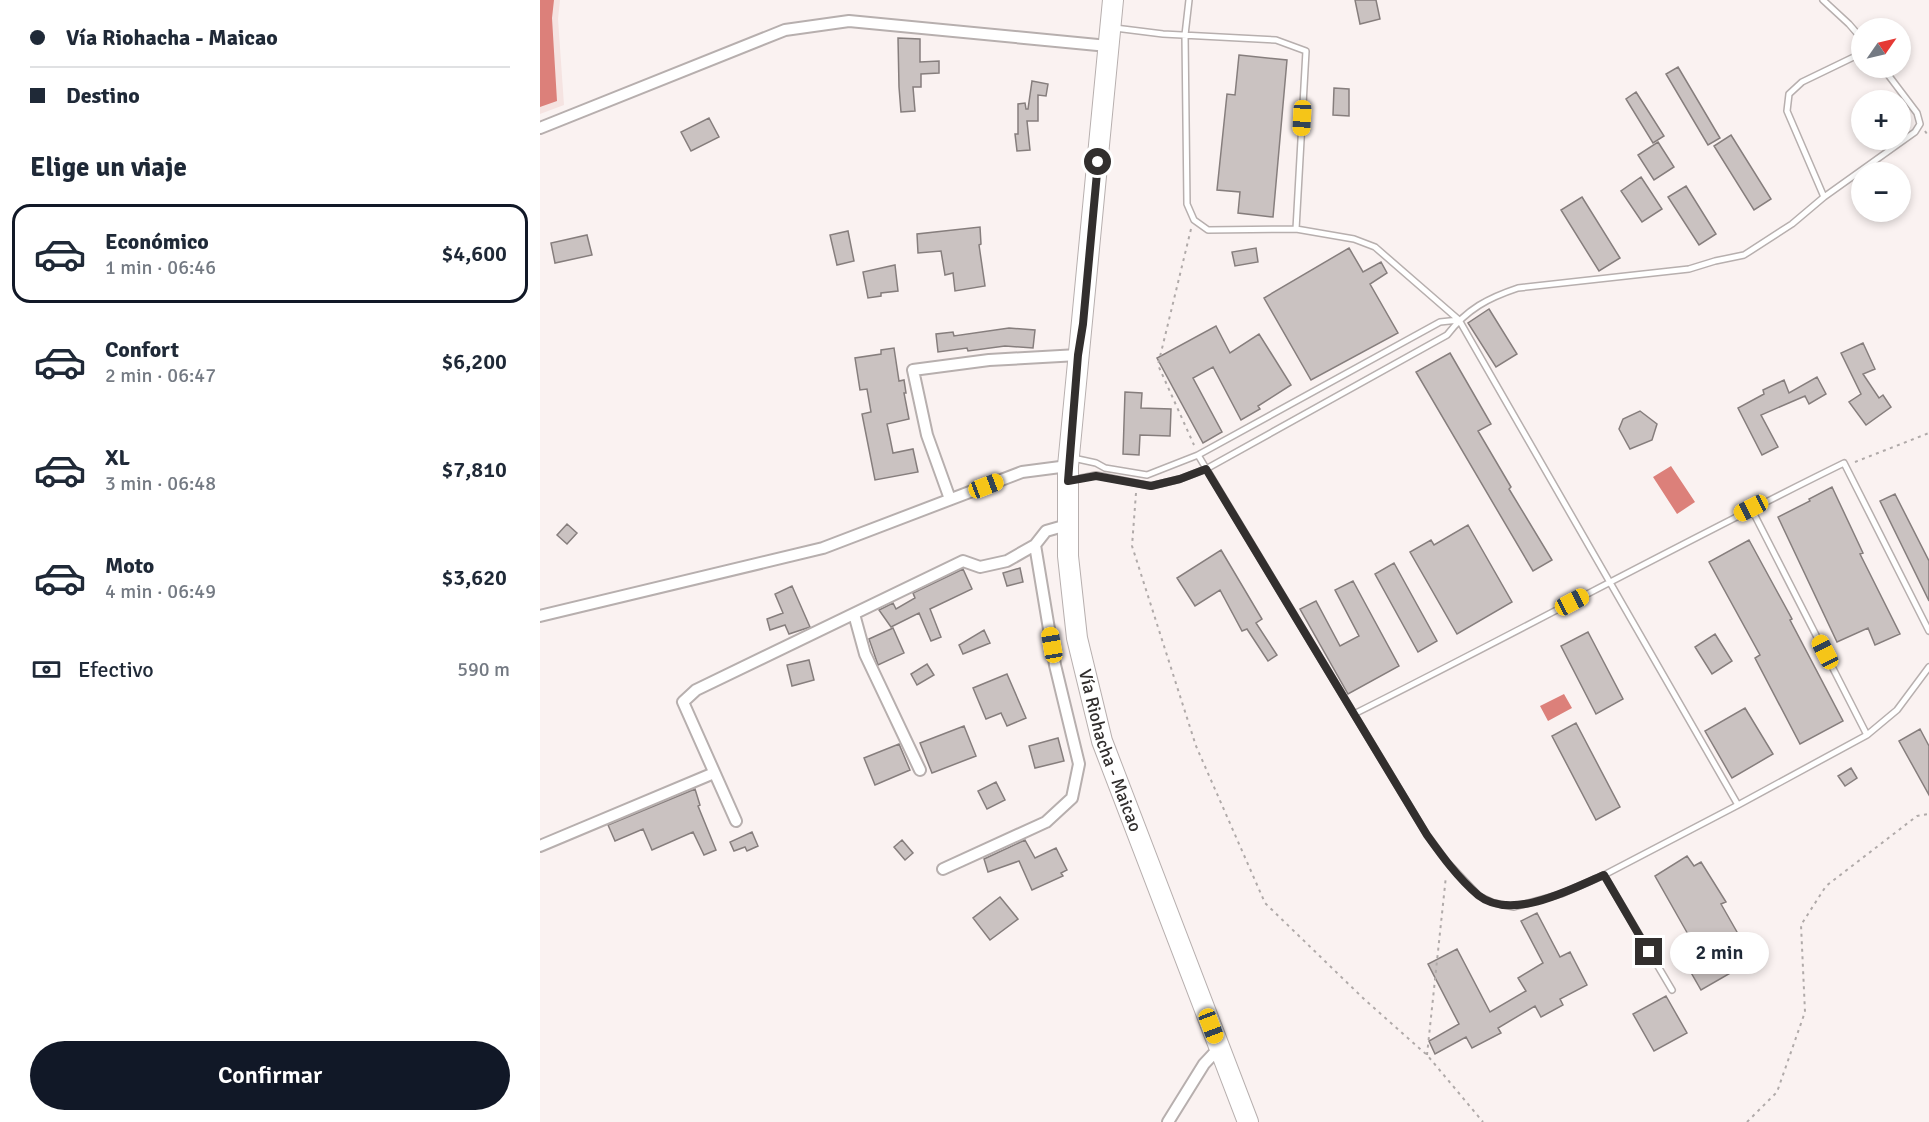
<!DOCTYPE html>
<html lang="es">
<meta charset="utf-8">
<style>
:root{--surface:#fff;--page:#f2f2f3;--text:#1f2937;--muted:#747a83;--line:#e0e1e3;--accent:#111827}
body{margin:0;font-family:Signika,sans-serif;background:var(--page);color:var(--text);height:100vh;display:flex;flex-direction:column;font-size:22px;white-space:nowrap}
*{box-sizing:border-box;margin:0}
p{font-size:20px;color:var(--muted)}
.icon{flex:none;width:33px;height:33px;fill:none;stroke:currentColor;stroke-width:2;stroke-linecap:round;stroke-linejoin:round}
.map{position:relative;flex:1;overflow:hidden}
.panel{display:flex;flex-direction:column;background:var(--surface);width:540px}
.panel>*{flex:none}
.guide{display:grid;align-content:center;height:132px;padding:0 30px;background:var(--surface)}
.needle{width:39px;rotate:56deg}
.buttons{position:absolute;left:1311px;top:18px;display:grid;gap:12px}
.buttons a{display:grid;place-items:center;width:60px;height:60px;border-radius:50%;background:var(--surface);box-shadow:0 3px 9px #0003;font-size:30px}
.end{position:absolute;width:27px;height:27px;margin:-14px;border:8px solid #322f2e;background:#fff;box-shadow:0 0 0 3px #fff}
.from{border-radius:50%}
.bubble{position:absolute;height:42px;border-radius:21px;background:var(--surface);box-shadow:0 3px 9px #0003;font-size:20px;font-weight:600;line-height:42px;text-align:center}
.car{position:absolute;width:18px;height:36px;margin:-18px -9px;border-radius:8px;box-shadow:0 0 4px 2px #0007;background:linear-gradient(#f5c518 24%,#345 0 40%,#f5c518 0 76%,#345 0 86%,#f5c518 0)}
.guide b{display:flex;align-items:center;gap:21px;height:57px;font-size:22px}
.guide b+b{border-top:2px solid var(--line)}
.guide i{width:15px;height:15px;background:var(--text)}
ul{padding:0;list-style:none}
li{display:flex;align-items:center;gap:18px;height:99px;margin:0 12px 9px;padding:0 18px;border:3px solid transparent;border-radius:18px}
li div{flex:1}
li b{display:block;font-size:22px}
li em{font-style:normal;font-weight:600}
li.selected{border-color:var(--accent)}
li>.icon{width:54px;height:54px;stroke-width:1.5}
h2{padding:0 30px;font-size:27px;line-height:72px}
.pay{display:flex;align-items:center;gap:15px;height:66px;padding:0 30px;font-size:22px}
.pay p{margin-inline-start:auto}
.primary-button{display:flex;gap:12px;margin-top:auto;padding:12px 30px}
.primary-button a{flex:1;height:69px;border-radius:36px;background:var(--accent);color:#fff;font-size:24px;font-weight:600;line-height:69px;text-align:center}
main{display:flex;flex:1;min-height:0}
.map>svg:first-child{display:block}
.built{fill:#f5e3e1}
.water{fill:#dc807a}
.building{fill:#cac2c1;stroke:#867e7d;stroke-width:1.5}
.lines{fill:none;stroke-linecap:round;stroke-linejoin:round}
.lane-casing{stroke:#b7afae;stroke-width:8}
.street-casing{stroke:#b7afae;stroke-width:14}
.highway-casing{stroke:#b7afae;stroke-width:22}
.path{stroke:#b0aaa9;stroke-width:2;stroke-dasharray:3 4.5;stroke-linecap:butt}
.lane{stroke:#fff;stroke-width:5}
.street{stroke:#fff;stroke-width:10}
.highway{stroke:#fff;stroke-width:20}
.route{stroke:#322f2e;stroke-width:8}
.labels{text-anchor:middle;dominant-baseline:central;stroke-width:5;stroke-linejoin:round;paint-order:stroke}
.street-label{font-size:18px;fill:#322f2e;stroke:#fff}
</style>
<main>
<section class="panel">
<div class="guide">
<b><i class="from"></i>Vía Riohacha - Maicao</b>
<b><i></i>Destino</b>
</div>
<h2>Elige un viaje</h2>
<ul>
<li class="selected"><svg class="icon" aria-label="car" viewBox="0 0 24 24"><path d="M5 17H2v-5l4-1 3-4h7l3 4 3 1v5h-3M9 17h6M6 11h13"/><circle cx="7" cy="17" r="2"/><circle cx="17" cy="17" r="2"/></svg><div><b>Económico</b><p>1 min · 06:46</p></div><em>$4,600</em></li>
<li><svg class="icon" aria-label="car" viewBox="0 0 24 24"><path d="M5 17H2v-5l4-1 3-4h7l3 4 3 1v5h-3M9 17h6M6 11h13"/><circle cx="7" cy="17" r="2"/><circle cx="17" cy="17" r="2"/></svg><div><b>Confort</b><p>2 min · 06:47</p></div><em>$6,200</em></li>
<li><svg class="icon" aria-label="car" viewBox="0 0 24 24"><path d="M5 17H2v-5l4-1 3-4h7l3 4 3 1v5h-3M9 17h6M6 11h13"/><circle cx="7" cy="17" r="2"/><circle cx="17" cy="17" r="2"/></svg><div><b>XL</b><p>3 min · 06:48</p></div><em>$7,810</em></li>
<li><svg class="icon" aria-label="car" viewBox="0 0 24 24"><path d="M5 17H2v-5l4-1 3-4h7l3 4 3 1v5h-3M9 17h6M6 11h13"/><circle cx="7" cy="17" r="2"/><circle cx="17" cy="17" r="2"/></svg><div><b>Moto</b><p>4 min · 06:49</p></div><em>$3,620</em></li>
</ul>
<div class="pay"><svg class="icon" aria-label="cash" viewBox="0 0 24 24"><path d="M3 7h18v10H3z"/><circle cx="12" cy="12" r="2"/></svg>Efectivo<p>590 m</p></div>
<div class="primary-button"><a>Confirmar</a></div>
</section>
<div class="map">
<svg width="1389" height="1122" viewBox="0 0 1389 1122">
<rect width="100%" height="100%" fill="#faf2f1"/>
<path class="built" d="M0,0H20L18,19L24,105L0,114Z"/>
<path class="water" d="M0,0H14L12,18L17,101L0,107Z
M1131,466L1155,502L1137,514L1113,477Z
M1024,694L1032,708L1008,721L1000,706Z"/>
<path class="building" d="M815,0H836L840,19L820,24Z
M358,38L380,39V62L399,61V73L381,74V87H373L375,111L361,112L359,87Z
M699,55L747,60L733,217L698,213L700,192L677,190L687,94L695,95Z
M1138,67L1180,138L1168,145L1126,74Z
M492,81L508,84L506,96L498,95V121H487L490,150L477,151L475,134H478V104L485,103L486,109H488Z
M794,88L809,89V116L793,115Z
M1096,92L1124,136L1113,143L1086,99Z
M169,118L179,137L151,151L141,132Z
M1191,135L1231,199L1214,210L1174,146Z
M1118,142L1134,167L1114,180L1098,155Z
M1101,177L1122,209L1102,222L1081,191Z
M1146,186L1176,234L1159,245L1128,197Z
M1042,197L1080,258L1059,271L1021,210Z
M440,227L441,244L439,245L445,286L415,291L413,273L405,275L401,251L378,253L377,234Z
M308,231L314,261L297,265L290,235Z
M47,235L52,255L15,263L11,243Z
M716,248L718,262L695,266L692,252Z
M809,248L823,272L841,262L847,273L830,284L858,333L771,380L724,298Z
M355,265L358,291L341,293V296L328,298L323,272Z
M949,309L977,354L956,367L928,323Z
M676,326L690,353L719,334L751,385L718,406L720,409L701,420L673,367L653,378L682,432L663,443L617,358Z
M469,328L495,330L493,348L465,346L428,351L427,348L398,352L396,334L413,332L414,336Z
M1323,343L1335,369L1323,374L1339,398L1343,395L1351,407L1326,425L1309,402L1321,394L1301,353Z
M354,348L359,381L364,380L366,393H364L369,419L347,424L350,438L353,453L373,449L378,472L335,480L322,414L331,412L327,389L320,390L315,358L341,354V350Z
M910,353L951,424L938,431L971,487L969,489L1012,560L993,571L876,372Z
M1277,377L1286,394L1269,404L1265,396L1221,415L1238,447L1222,455L1198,408L1224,394L1223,390L1244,380L1249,393Z
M585,392L602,393L601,408L631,409L630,436L600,435L599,455L583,454Z
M1100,411L1117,424L1112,440L1090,449L1079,429L1083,419Z
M1292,487L1323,553L1320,554L1360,634L1335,645L1328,628L1297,642L1238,517L1270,501L1269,499Z
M1355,494L1389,561V601L1340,501Z
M27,524L37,533L27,544L17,535Z
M928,525L972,602L917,634L870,552L891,540L894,545Z
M1209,540L1252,619L1250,620L1303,721L1260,744L1215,658L1220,655L1169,562Z
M681,550L722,619L716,623L737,655L728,661L707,629L702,631L680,590L655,606L637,578Z
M854,563L897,641L878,652L835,574Z
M480,568L483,582L467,586L463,573Z
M423,569L432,589L390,609L401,637L391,641L379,613L351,627L339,610L353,603L356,609L375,598L373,593Z
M813,581L859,666L808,694L760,609L776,601L800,646L819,636L795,590Z
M252,586L270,627L249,634L245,625L230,630L227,619L243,613L235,594Z
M353,628L364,653L338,665L329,639Z
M444,630L450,643L423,654L419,645Z
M1048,632L1083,699L1056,714L1021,646Z
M1175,634L1192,661L1172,674L1155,647Z
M269,660L274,680L252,686L247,665Z
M387,664L394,675L377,685L371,674Z
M467,674L486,718L467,726L461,713L446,719L433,688Z
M1205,708L1233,754L1192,778L1165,731Z
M1036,723L1080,807L1056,820L1012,736Z
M424,726L436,756L392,773L380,743Z
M1380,729L1389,746V795L1359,741Z
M518,738L524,761L495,768L489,746Z
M359,744L370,770L335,785L324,758Z
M1311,768L1317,778L1305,786L1298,776Z
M456,782L465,800L447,809L438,791Z
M155,789L160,805L158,806L176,850L164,855L153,832L112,850L103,829L75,841L68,825Z
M212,832L218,846L207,851L205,847L194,851L190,842Z
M362,840L373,853L365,860L354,847Z
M485,840L495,858L516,848L527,870L521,873L523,876L492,890L479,861L448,872L444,859Z
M1147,856L1154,866L1161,862L1186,902L1181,904L1213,960L1161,990L1145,962L1157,955L1147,938L1149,936L1115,876Z
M460,897L478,919L450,940L433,918Z
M997,913L1020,957L1030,952L1047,985L1020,999L1023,1005L1001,1017L995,1006L958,1028L961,1033L932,1048L926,1037L895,1054L889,1041L919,1024L888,964L917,949L950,1012L986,991L978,978L1003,963L981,921Z
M1126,996L1147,1033L1114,1051L1093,1014Z"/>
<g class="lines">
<g class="lane-casing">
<path id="lane" d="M649,0L645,35L647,204L654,220L668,230L756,229L814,239L835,247L919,320L1198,805
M1283,0L1309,24L1322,39
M575,28L623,34L736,40L766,51L756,229
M1284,197L1247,111L1249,94L1262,82L1322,53
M658,455L887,835L907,862L939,896L954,903L974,907L1021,894L1064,875L1198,805L1327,735L1357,710L1389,667
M533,458L556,463L565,468L607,475L658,455L900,322L919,320
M532,480L556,475L611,486L640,479L666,469L907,335C927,309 948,298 978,288L1149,269L1175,261L1204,255L1252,224L1284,197L1375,132L1380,124L1377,113L1343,68
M1211,508L1327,735
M814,714C978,632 1139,544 1304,463L1389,631
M1064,875L1132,990"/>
</g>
<g class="street-casing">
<path id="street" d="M0,128L245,30L309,21L568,46
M410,499L387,435L373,370L449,360L538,355
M314,614L325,654L380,770
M0,616L283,548L482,472L528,466
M196,821L143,702L156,690L423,561L440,567L467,561L495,545
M0,846L174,773
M403,869L506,822L532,798L539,764L515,665L495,545L506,531L527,525
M628,1122L664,1064L679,1048"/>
</g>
<g class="highway-casing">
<g id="highway">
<path id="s1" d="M573,0L528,466V556L537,638L562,741L708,1122"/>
</g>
</g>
<path class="path" d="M1385,131L1389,137
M651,229L618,365L654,445
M1315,462L1389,433
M596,493L592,546L656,746L725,903L825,1000L887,1055L943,1122
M887,1055L906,876
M1207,1122L1237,1092L1265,1012L1261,925L1286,886L1377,816L1389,814"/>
<use href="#lane" class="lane"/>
<use href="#street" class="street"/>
<use href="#highway" class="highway"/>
</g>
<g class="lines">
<path class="route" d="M558,162L543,324L538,355L528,481L556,476L611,486L640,479L666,469L887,835C902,856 918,878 938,895C971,922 1031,889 1064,875L1109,952"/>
</g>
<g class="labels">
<g class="street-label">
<text stroke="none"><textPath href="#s1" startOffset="758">Vía Riohacha - Maicao</textPath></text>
</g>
</g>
</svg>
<div class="buttons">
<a><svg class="needle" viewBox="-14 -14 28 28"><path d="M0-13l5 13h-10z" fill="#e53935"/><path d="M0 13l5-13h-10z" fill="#747a83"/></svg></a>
<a>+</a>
<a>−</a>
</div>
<i class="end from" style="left:558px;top:162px"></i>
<i class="end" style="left:1109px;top:952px"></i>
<div class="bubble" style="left:1130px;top:932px;width:99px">2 min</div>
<i class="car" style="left:762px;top:118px;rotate:183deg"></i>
<i class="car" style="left:446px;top:486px;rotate:69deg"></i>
<i class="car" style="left:1211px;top:508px;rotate:243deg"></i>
<i class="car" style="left:1032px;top:602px;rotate:62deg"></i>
<i class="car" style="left:512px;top:645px;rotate:350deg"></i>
<i class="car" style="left:1285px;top:652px;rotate:333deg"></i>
<i class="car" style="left:671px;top:1026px;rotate:159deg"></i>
</div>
</main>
